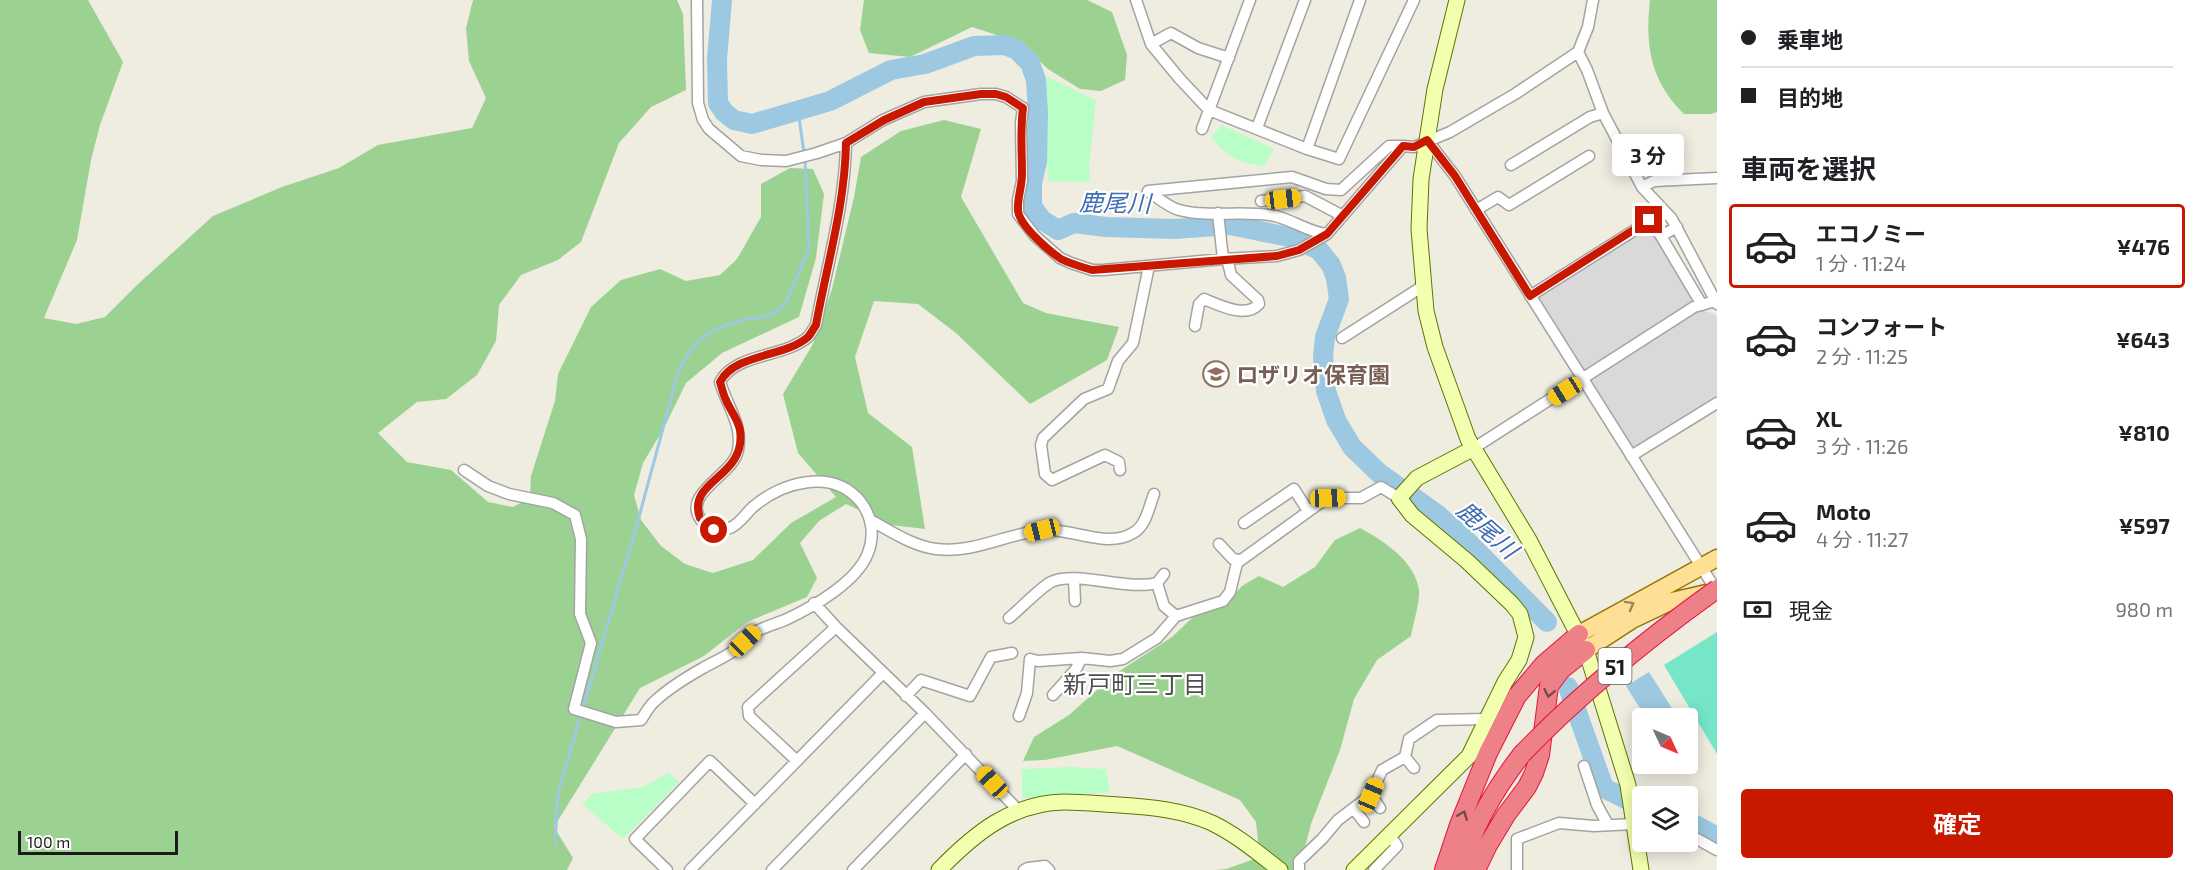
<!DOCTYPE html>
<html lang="ja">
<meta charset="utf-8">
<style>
:root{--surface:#fff;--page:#f6f6f6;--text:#202124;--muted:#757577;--line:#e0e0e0;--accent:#c81900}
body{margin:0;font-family:"Exo 2","Noto Sans JP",sans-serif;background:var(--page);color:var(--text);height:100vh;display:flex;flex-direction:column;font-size:22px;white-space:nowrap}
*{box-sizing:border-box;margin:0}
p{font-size:20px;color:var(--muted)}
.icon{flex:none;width:33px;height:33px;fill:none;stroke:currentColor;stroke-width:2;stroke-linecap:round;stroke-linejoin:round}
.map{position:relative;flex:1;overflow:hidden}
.sheet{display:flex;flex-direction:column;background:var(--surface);width:480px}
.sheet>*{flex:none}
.top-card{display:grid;align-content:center;height:132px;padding:0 24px;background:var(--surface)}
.needle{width:39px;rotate:134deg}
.controls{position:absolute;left:1632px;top:708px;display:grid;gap:12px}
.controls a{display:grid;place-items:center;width:66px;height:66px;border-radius:6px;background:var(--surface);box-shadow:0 3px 15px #0003;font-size:30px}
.scale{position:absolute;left:18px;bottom:15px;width:160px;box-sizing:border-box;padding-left:6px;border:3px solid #1c1c1c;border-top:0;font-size:16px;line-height:21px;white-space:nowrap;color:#1c1c1c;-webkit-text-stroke:4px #fff;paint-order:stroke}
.end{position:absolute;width:27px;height:27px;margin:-14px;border:8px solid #c81900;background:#fff;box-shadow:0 0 0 3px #fff}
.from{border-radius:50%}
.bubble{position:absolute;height:42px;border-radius:6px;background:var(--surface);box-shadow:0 3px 15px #0003;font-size:20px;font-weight:700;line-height:42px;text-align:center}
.car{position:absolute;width:18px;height:36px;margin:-18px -9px;border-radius:8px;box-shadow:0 0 4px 2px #0007;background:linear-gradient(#f5c518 24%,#345 0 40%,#f5c518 0 76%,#345 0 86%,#f5c518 0)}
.top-card b{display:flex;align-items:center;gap:21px;height:57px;font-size:22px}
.top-card b+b{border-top:2px solid var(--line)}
.top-card i{width:15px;height:15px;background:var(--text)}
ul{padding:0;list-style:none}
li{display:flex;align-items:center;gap:18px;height:84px;margin:0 12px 9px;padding:0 12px;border:3px solid transparent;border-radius:6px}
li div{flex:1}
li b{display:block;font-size:22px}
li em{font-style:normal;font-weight:700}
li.selected{border-color:var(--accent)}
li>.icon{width:54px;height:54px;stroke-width:1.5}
h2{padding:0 24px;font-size:27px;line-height:72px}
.pay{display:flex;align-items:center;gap:15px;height:66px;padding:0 24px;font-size:22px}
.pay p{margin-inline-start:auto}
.cta{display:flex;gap:12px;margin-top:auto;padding:12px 24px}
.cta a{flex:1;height:69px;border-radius:6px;background:var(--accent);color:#fff;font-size:24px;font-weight:700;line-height:69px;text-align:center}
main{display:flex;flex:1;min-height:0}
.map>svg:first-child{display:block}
.residential{fill:#dad9d9}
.forest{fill:#9cd291}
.park{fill:#b8fec6}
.pitch{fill:#76e6c9}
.water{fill:#9cc9e1}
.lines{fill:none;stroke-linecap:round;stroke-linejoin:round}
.stream{stroke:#9cc9e1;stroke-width:3}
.river{stroke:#9cc9e1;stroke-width:20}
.street-casing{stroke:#a3a3a3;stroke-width:13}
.secondary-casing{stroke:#5b7600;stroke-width:17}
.primary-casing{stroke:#947500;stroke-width:19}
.highway-casing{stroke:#e71342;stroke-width:20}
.street{stroke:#fff;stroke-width:10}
.secondary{stroke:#f1ffae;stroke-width:15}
.primary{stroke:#ffde95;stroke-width:16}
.highway{stroke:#ee8087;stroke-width:18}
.highway-bridge-casing{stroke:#e71342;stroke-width:20;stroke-linecap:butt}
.highway-bridge{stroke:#ee8087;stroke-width:18}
.oneway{stroke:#99875f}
.oneway2{stroke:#7a494c}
.route{stroke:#c81900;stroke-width:8}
.labels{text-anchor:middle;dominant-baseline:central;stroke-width:4.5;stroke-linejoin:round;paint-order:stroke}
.shield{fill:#fff;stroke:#606060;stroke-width:1.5}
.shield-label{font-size:21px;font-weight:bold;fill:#1c1c1c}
.education-label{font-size:22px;font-weight:bold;fill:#785e54;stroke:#fff;text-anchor:start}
.water-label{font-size:24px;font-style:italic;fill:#406cb4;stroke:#fff}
.neighbourhood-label{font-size:24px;fill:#4f4f4f;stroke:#fff}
</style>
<main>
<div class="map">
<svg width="1717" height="870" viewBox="0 0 1717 870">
<rect width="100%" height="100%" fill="#efece0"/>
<path class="residential" d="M1649,226L1701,310L1715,314L1717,318V398L1632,450L1536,297Z"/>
<path class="forest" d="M0,0H88L123,62L100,125L91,160L77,240L44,318L76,324L105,317L138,284L213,216L282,187L339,168L378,145L472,128L486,98L469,61L466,28L473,0H677L683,14L686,90L651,107L619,143L581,242L558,260L521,275L499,305L496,341L477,375L446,399L417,402L378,433L407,462L451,470L488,502L513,507L530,498L531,476L555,401L558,374L591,307L621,280L660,269L686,281L720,275L737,259L761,217V184L790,168L813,169L824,194L816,258L799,317L722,353L686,383L664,428L643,463L634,495L641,520L661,546L685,564L713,573L753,560L791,523L836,497L798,453L783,394L813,344L832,289L854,197L861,157L901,131L944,120L981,129L961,197L1023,303L1046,313L1119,327L1107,360L1030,404L956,333L918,304L874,301L855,357L868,413L912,447L925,529L891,525L846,504L819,521L800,543L817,578L807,597L747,622L704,656L640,688L554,827L573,858L567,870H0Z
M864,0H1087L1112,12L1127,55L1125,80L1101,91L1080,89L1048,69L1021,43L972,27L910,57L869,53L860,30Z
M1650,0H1717V112L1711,114H1684C1650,81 1645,45 1650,0Z
M1360,528C1384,541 1415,561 1419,590C1420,602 1413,624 1411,636L1377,660L1354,699L1340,750L1311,824L1299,870H1215L1226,869L1260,857L1256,822L1240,800L1117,746L1045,760L1023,761L1034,737L1069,715L1115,674L1172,637L1193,617L1226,603L1242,586L1259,576L1283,587L1315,567L1335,540Z"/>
<path class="park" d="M1043,75L1096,100L1089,164L1090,182L1048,181Z
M1221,125L1274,149L1264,166C1235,162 1231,158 1211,138Z
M1071,767L1106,769L1110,792L1022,798V769Z
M669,773L679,782L623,839L582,804L592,794L642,787Z"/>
<path class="pitch" d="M1717,632V754L1664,665Z"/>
<path class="water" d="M1649,672L1673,710L1659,718H1646L1626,686Z"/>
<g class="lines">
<path class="stream" d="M798,110L804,153
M583,708L636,528L678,373L686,357L697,343L709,333L723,326L746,319L764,317L776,312L787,300L809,249L805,159
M555,844L558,793L581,714"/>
<path class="river" d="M722,0L717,59L718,103L724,112L734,120L752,124L830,101L891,70L925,64L974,46L1005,45L1017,50L1030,63L1036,80L1038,113L1037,162L1032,183V206L1042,220L1058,230L1074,223L1106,227L1174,229L1230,225L1294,238L1319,250L1331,265L1336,278L1339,299L1325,337L1323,357L1326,391L1336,420L1352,447L1379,473L1438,515L1465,539L1547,622
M1568,687L1604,788L1642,807
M1688,821L1717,837"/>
<g class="street-casing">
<path id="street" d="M697,0L698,103L703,120L709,129L741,156L761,160L786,161L817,153L846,143L883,120L924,102L981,94H996L1006,97L1023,108L1021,123L1022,181L1018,200V214L1035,236L1060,258L1071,263L1092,270H1103L1223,259L1277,256L1299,250L1327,234L1403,146L1414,147L1450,132L1515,94L1578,52
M1136,0L1151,44L1179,78L1209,110L1307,149L1339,159L1414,0
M1593,0L1588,27L1578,52L1587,70L1603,113L1642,187L1672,219L1717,304
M1151,44L1171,33L1198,48L1229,58
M1257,128L1305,0
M1202,129L1250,0
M1427,140L1455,176L1716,590
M1307,149L1360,0
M1511,165L1590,117L1603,113
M1642,187L1654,181L1717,178
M1261,201L1305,196L1343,216
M1476,210L1498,197L1509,205L1589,156
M1218,213L1223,259
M1327,234C1310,233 1293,220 1275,216C1244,210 1210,218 1179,210C1168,207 1157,197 1148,191L1292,177L1326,189L1341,190L1389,146H1403
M1661,236L1702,305
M1530,296L1649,221L1661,236L1677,227
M1195,326L1199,304L1204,299C1219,305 1246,319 1259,304L1258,300L1231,275L1227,258
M1342,338L1423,286
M1474,448L1694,307L1715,301
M1631,456L1717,403
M464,470L488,486L509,494L553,503L575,515L581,539L580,614L591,643L574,709L616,722L641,720C645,714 649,706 655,701C668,689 687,677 703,668C714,662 725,657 735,650C743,645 748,636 755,632C764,627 775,624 785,620C813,607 857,582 868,553C875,535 872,516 860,501C832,468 782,482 753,507C746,513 740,524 730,528C719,532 708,529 701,520C681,493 734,475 738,450C743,425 727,406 720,382C735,353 784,358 808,337C811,334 813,329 816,325C827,265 845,205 846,143
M1120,470L1119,462L1105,455L1052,480L1045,474L1041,445L1043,438L1084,399L1108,389L1118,361L1133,343L1149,266
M870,520C891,531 912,546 936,549C973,554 1008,533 1044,530C1072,528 1107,549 1133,533C1146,526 1149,507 1154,494
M1244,523L1294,489L1308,511
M1219,544L1233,559L1240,560
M1164,574L1157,583L1164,606L1176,616
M1074,579L1075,601
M814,603L836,627L925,713L1019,811
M1009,618C1020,609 1040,588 1051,582C1076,570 1127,591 1157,583
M1053,695L1076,669L1081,659
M906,696L921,680L970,696L991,657L1012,653
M1019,716L1027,693L1030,659L1038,661L1082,658L1110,661L1123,659L1157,638L1176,616L1223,601L1230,592L1237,563L1320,503L1328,498H1361L1381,487L1399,498
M1405,757L1414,768
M797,761L749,716L748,707L836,627
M1584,766L1597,805L1608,825
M1371,795L1380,808
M1354,809L1364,822
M1688,834L1717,850
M667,870L635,839L710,761L755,804
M690,870L883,673
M772,870L925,713
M853,870L966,754
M1024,870L1028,868L1045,866L1049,870
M1299,870V861L1322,839L1338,820L1371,795L1382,770L1405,757L1409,739L1437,720L1487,719
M1374,870L1397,846L1390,835
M1517,870V839L1559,823L1594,826L1634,824L1642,828"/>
</g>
<g class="secondary-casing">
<path id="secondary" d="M1457,0L1435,89L1421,179L1419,229L1426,311L1435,347L1468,439L1529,540L1586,650L1628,785L1641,870
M939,870C974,834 1011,803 1064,802C1082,802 1101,804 1119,805C1151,807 1183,810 1212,823C1237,835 1258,853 1280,870
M1354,870L1469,756L1505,682L1519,660L1526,637L1520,614L1512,604L1467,561L1412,515L1399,498L1417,478L1474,448"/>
</g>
<g class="primary-casing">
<path id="primary" d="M1579,634L1717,558
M1586,650L1632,620L1672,601L1715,591"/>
</g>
<g class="highway-casing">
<path id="highway" d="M1444,870L1459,825L1488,753L1517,696L1544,664L1579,634
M1460,870C1473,826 1494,790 1522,754
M1476,870L1488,845L1506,815L1527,787L1534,773L1540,755L1549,686L1561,670L1586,650"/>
</g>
<use href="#street" class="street"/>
<use href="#secondary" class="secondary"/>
<use href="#primary" class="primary"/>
<use href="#highway" class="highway"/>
<g class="highway-bridge-casing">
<path id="highway-bridge" d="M1522,754C1582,692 1647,639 1717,589"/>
</g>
<use href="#highway-bridge" class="highway-bridge"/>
</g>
<defs><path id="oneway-chevron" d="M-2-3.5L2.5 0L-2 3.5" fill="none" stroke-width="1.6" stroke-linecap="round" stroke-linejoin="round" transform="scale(1.5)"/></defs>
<use class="oneway" href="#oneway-chevron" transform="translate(1630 605) rotate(-29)"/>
<g class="oneway2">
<use href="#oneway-chevron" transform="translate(1549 693) rotate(101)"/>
<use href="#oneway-chevron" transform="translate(1463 815) rotate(-68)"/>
</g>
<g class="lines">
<path class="route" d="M714,530L700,518C686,480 747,478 740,430C738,419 730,410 726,400C723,394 722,388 720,382C735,353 784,358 808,337C811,334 813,329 816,325C827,264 845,205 846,143L884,120L924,102L981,94H996L1006,97L1023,108C1020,130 1022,152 1022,174C1022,187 1017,198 1018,211C1020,226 1049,251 1061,259C1071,264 1082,267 1092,270L1277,256L1299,250L1327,234L1403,146L1414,147L1427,140L1455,176L1530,296L1649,220"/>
</g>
<defs>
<g id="school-ring" transform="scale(1.35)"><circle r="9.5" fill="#fff" stroke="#8d6e63" stroke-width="1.5"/><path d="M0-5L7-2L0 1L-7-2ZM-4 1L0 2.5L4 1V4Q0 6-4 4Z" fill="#8d6e63"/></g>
</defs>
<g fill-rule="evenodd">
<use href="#school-ring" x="1216" y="374"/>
</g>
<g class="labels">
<rect class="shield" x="1598.5" y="648" width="33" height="36" rx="4.5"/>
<g class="shield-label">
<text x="1615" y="666">51</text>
</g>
<g class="education-label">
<text x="1236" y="374">ロザリオ保育園</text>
</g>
<g class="water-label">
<text transform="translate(1115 202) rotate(1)">鹿尾川</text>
<text transform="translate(1488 529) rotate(42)">鹿尾川</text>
</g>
<g class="neighbourhood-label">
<text x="1135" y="683">新戸町三丁目</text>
</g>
</g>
</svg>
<div class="controls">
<a><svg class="needle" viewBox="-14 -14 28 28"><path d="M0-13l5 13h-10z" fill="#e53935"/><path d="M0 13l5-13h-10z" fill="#757577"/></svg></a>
<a><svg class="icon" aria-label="layers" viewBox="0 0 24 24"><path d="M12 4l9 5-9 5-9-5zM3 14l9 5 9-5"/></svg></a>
</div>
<div class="scale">100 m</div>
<i class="end from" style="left:714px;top:530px"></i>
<i class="end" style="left:1649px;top:220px"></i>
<div class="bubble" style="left:1612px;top:134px;width:72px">3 分</div>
<i class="car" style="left:1283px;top:199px;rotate:83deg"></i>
<i class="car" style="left:1565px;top:391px;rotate:238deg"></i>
<i class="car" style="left:1328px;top:498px;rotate:88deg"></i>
<i class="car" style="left:1042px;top:530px;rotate:256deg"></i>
<i class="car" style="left:745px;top:641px;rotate:46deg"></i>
<i class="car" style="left:992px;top:782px;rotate:317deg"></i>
<i class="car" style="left:1371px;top:795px;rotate:23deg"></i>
</div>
<section class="sheet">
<div class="top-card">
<b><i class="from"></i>乗車地</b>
<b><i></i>目的地</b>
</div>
<h2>車両を選択</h2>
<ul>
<li class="selected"><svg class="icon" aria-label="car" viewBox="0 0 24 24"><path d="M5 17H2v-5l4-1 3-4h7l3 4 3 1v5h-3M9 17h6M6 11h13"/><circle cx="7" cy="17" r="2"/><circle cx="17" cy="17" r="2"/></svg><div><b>エコノミー</b><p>1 分 · 11:24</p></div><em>¥476</em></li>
<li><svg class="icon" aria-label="car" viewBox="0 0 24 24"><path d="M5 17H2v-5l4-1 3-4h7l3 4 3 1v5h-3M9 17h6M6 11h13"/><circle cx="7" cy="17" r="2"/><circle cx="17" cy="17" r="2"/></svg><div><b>コンフォート</b><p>2 分 · 11:25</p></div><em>¥643</em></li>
<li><svg class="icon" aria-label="car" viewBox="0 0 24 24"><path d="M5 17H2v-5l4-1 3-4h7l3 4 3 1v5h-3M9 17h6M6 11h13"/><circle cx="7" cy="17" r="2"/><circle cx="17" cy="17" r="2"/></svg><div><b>XL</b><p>3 分 · 11:26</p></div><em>¥810</em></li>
<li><svg class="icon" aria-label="car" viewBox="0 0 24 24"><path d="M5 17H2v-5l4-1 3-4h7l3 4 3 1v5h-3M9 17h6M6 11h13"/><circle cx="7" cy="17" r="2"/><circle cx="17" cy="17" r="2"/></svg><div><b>Moto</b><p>4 分 · 11:27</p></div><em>¥597</em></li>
</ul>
<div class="pay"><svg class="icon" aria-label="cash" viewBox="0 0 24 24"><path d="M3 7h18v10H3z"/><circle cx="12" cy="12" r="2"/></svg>現金<p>980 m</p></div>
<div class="cta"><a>確定</a></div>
</section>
</main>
